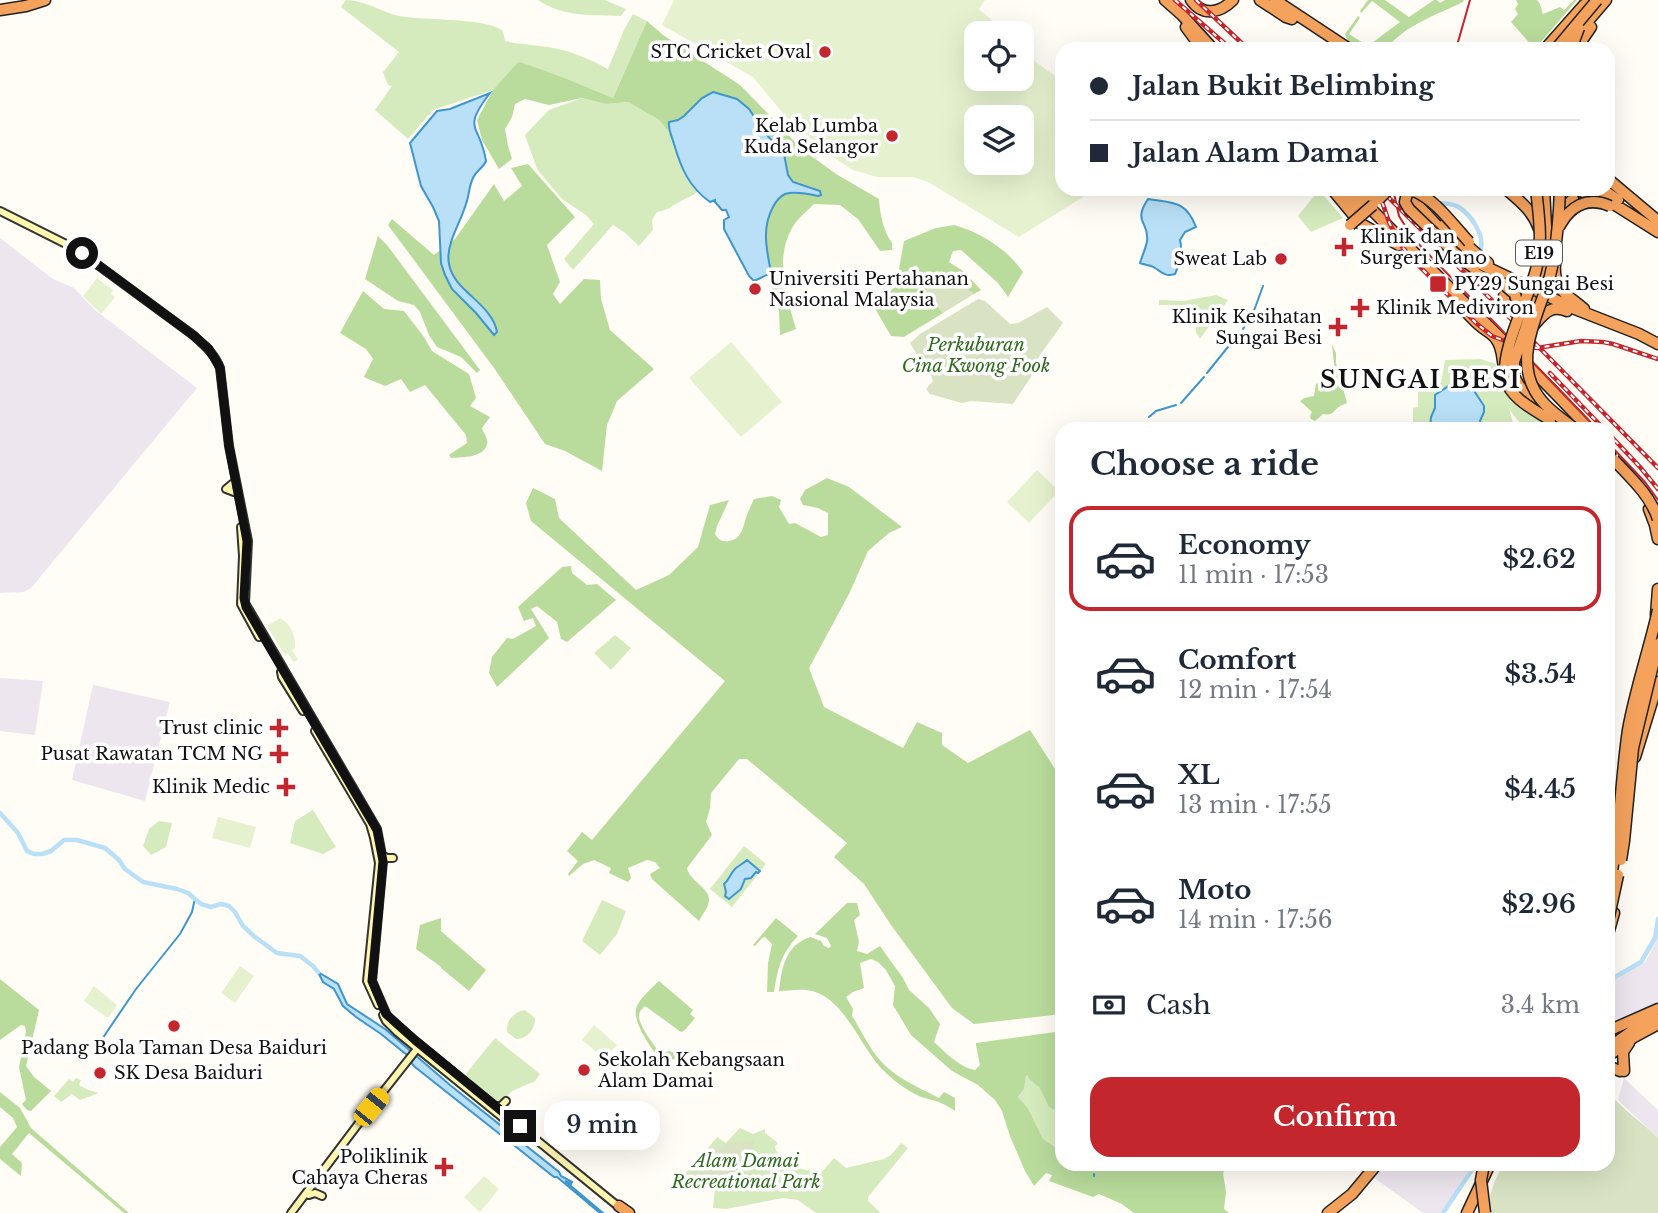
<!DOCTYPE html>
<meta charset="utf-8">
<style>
:root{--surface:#fff;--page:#f6f6f7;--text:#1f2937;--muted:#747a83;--line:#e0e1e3;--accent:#c4262e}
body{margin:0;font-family:"Libre Baskerville",serif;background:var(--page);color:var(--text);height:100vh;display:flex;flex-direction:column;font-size:26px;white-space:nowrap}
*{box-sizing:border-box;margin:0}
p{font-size:23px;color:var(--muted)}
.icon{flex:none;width:38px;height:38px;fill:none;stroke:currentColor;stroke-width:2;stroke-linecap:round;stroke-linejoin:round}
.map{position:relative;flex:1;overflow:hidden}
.details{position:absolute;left:1055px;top:422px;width:560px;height:749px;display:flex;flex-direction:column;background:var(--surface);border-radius:21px;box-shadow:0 7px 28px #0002}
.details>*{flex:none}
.hud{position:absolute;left:1055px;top:42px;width:560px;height:154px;border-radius:21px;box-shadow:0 7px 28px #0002;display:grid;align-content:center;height:154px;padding:0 35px;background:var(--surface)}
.buttons{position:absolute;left:964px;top:21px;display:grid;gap:14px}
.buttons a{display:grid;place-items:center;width:70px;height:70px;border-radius:14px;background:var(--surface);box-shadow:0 7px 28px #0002;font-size:35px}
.end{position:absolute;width:32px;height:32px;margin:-16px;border:9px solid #111;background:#fff;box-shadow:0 0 0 4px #fff}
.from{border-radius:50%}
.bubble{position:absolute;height:49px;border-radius:21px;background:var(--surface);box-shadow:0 7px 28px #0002;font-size:23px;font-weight:600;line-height:49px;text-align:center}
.car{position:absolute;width:21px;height:42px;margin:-21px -10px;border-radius:9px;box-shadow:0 0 5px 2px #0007;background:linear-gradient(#f5c518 24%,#345 0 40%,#f5c518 0 76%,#345 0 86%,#f5c518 0)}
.hud b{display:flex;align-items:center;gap:24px;height:66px;font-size:26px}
.hud b+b{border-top:2px solid var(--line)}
.hud i{width:18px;height:18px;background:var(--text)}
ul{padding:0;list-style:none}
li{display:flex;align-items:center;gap:21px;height:105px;margin:0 14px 10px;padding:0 21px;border:4px solid transparent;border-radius:21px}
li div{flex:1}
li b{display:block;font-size:26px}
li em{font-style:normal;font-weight:600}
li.on{border-color:var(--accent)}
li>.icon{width:63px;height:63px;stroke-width:1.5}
h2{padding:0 35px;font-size:32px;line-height:84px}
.pay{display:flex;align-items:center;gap:18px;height:77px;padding:0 35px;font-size:26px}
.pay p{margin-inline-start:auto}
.button{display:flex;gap:14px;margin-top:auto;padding:14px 35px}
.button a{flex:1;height:80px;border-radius:21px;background:var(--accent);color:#fff;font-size:28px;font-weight:600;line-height:80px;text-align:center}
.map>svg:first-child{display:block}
.industrial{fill:#eee6ef}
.green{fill:#d5ebbd}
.forest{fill:#b9dc9c}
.cemetery{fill:#d9e3c4}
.pitch{fill:#e6f2cf;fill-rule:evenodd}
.water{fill:#b9e0f7;stroke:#3f96cf;stroke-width:2}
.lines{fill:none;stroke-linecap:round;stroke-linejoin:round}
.stream{stroke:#3f96cf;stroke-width:2}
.river{stroke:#b9e0f7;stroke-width:4.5}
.secondary-casing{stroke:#333;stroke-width:10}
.highway-casing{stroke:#222;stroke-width:13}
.secondary{stroke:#fff6b0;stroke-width:6}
.highway{stroke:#f5a25d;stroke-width:10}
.tram{stroke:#c4262e;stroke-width:2}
.rail-casing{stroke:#c4262e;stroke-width:4.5}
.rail{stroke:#fff;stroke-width:2;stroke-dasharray:5;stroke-linecap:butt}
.highway-bridge-casing{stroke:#222;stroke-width:13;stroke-linecap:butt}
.highway-bridge{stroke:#f5a25d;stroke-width:10}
.route{stroke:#111;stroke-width:9}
.poi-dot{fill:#c4262e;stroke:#fff;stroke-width:2.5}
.labels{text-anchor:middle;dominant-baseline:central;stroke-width:7;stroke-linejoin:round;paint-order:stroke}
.shield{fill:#fff;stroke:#585858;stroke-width:2}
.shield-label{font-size:16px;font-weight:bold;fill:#111}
.poi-label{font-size:18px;fill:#111;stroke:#fff;text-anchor:end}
.park-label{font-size:18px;font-style:italic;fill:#2f6b1f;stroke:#fff}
.district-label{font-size:24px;font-weight:bold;letter-spacing:2px;fill:#111;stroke:#fff}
</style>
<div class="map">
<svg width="1658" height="1213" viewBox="0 0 1658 1213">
<rect width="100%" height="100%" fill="#fffdf5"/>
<path class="industrial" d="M0,238L53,279L74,288L95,310L197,388L31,588L24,592L0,593Z
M0,678L43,681L35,735L0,731Z
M93,685L170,702L145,801L72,780Z
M1658,932V1003L1608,1023V983L1645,962L1653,947Z
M1624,1078L1658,1110V1138L1618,1100Z
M1383,1164H1474L1441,1213H1423L1373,1177Z"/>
<path class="green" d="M346,0C364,0 382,12 399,16C425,21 484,17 503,31L505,41C517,44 527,44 539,46C563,48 587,57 608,69L624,30L633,14L647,21L613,98L565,78L520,63L516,64L493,90L433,110L408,139L375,110L392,86L388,85L383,72L399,52L341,7Z
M538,0H605L626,9L621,16C593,15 562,17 538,0Z
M582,98L606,104L628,102L659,120L669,132L673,140L679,161L684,173L698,191C692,197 688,197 681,201C670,207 671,209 657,212L652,220L653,230L639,246L624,232L613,225L573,270L564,259L594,224L586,215L562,199L537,169L525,135L549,110Z
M1319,190L1343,218L1311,232L1298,216Z
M1216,295L1228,300L1200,339L1196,332V319L1192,315L1195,305H1159V300L1183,301Z
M1480,359L1496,364C1500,390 1519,409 1542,421C1548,424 1553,425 1558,429C1531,429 1524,433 1509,408L1514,427L1517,429H1481L1480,421L1484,412V406L1469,383L1464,380L1453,383L1435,395V408L1431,417L1430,429H1413V408L1418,407V385L1419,383H1441L1445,360Z
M615,635L631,648L611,670L594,653Z
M313,810L336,847L323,854L290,843L295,821Z
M159,821L172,823L166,847L151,855L143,846L149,829Z
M744,846L766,864L732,907L710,889Z
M602,900L626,911L617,934L600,955L582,941Z
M525,1010L535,1018C535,1029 528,1039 516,1039L507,1032C506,1020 514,1012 525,1010Z
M495,1038L540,1074L535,1081L512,1091L499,1104L465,1075Z
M1029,1074L1039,1087L1049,1107L1056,1111L1061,1118L1062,1152L1043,1139L1028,1108L1018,1097L1024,1089L1026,1076Z
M76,1078L81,1080L79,1085L88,1090L99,1093L80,1100L70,1093L71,1095L61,1102L54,1096L69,1079L73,1082Z
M740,1128L753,1134L765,1129V1133L778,1143L775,1147C780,1166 804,1170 821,1173L834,1158L846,1168L884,1159L891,1155L901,1143L908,1148L868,1197V1201L880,1212L879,1213H816L798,1200L783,1198L726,1209L713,1208L715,1188H674L671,1186L696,1163L717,1137L726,1143Z"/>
<path class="forest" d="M1368,0H1385L1409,17L1434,0H1437L1440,3L1445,0H1464L1463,2C1439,14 1402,26 1387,49H1359L1349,44L1345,34L1358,16L1360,18L1349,34L1368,46L1400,22L1372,1L1361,13L1360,11Z
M1516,0H1537L1540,4L1543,14L1560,7L1564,10L1574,0H1577L1535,49L1511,22L1518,14L1515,9L1518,4Z
M647,21L663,35L740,85L784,130L799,147L836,174L879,199C880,215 883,230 892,243V250L880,251L858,219L840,205L814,204C806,212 797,219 792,228C774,260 787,297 796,329L780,335L779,311L768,275L770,273C767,250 761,228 773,207C776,201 779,197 785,194C794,191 809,194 818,196L821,195V191L793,182L788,175L784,154L759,125L702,98C694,106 683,119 672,121L668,126L669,132L659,120L628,102L606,104L582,98L549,105L525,99L515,104L512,117L505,129L508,146L512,159L499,169L482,140L477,120L493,90L516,64L520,62L565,78L613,98Z
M528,164L575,217L547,245L560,282L553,294L560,304L584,279L600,280L601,299L610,330L654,369L617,401L607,425L602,471L565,451L545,444L494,368L388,225L392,219L434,255L455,239L494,184L504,201L522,186L511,168Z
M954,225C980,232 1007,249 1023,272L1008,297L998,283L961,250L953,251L949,262L963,271L981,290L974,294L953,279L944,278L925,291L943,313L904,337L891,336L873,305L896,286L904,241L936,228Z
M378,236L387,245L480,370L477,373L461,357L437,347L429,335L420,312L414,305L398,301L365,279Z
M363,291L384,309L404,311L424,337L432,351L469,374L476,398L470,406L490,417L482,428C483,432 489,440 487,444C484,458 462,457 451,458L449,455L467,443L466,435L425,385L410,392L401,379L385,386L364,377L373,359L366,349L340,333Z
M1332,345L1336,353V363L1347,403C1345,404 1342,405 1340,406C1333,411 1333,416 1323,414L1315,421L1311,419L1310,416L1312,412L1300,401L1304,398L1314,396L1316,384L1335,373Z
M827,478L849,487L902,527L889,533L868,551L850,592L809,668L824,707L903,748L917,722L942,733V745L968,763L1030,730L1057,772L1062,770V1014L974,1024L952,1008L891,925L864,884L834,857L847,843L747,759H739L711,793L710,808L706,822L712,835L687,868C689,881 710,888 709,900C709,907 702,915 699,921L652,879L650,874L660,868L655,862L647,860L628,868L631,878L628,882L609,873L611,868L594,860L583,864L569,876L568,874L578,861L567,851L582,832L592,840L725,681L531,521L526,503L533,488L555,499L559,518L636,590L669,575L698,547L710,505L729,500L717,526L715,534C719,540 721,542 729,541C743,539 743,525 747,515C749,509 752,504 754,499L772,496L781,500L779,507L789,524L795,523L821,537L828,535V513L818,508L803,505L800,499L805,490Z
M571,566L572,573L587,585L597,584L616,600L567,642L561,639L557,622L537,606L531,609L549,638L497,687L489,673L492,657L507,638L513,639L536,626L533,618L524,621L518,607L562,567Z
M847,903H857L860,915L854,920L859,942L857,951L867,954L880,946L903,978L909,990L929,1008L940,1024L934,1042C946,1053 959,1067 975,1070L980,1065L976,1045V1043L1062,1031V1121L1056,1111L1049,1107L1039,1087L1029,1079L1028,1075L1026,1076L1024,1089L1018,1097L1028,1108L1043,1139L1062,1152V1164H1245L1225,1170L1223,1173L1226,1192L1224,1209L1229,1213H1134L1122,1204L1099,1194L1093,1197L1049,1181L1052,1175L1046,1173L1034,1186L1025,1171L1010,1136L1002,1111L995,1100L978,1085L952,1071L911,1035L893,1005L895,986L886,970L878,962L871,959L860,963L864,988L853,992L846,997L853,1009L852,1016C860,1028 866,1042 875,1054C891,1076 916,1086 939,1098L944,1092L955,1098V1111C951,1108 946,1105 941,1103C935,1100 927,1099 921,1097C908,1091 895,1082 885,1072C859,1048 845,994 806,990C797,989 787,991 779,991C782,967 785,946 810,937L821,941L824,946L829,948L831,946L827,938L815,934Z
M441,918V931L486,970L469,991L441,968L440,966L416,949L420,925Z
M776,918L798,936C781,954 778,968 774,992H767L768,963L772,944L765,937L762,938L755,946L753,945Z
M0,979L39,1010L26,1066L34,1077L51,1091L31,1111L27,1110L22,1104L26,1100L19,1067L26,1032L25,1026L21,1025L0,1040Z
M659,981L693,1010L690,1014L695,1018L685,1030L681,1032L645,1006C642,1009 639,1011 639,1016C639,1026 654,1045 660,1053L670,1051L677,1055L694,1053L695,1056L661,1061C652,1049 630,1020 637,1006C641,997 652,988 659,981Z
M0,1092L20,1108L31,1128L129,1213H124L29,1133L12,1154L22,1163L21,1176L0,1159V1147L17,1127L13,1118L0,1107Z"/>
<path class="cemetery" d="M945,278L953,279L974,294L943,313L925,291Z
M978,299L985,301L1010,324L1018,323L1047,307L1063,323L1040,355L1034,366L1031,377L1013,404L971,401L962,403L930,394L926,389L933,381L929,370L922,368L917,355L910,343L920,334Z
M1608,1092C1623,1110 1642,1122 1658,1138V1213H1488C1488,1196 1495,1178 1504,1164H1608Z
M755,1141C751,1149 748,1159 744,1167C732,1187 708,1186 688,1188L692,1169L716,1147L730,1142Z"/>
<path class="pitch" d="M674,0H985L979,9L1003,30L1001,33H976V79H1022V52L1062,81V189H1096L1019,237L928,182L913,177H877L853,170L828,154L786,117L753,77L662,25ZM976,117H1022V163H976Z
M97,278L113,290L111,294L115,297L101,314L83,296Z
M731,342L782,402L741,437L690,379V377Z
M1037,470L1059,491L1029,523L1007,502Z
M280,618C291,624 296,636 295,648L291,651H293L298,660L293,662L288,653L285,655L267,626Z
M218,817L256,827L250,848L212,838Z
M240,966L254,976L235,1003L221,993Z
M94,986L117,1005L108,1018L84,1001Z
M594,1025L617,1045L605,1059L582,1040Z
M484,1176L499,1189L480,1212L464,1197Z"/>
<path class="water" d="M713,92L737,99L749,109L765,133L784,154L788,175L793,182L820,191L821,195L818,196C809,194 794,191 785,194C779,197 776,201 773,207C761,229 767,250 771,273L754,281L749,276L724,229V220L729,217L726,210H722L715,202V200L710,202C689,187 681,168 674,144C672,136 668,131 669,122L678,120L684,116L702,98Z
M490,93C461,131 480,123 486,161C483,168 476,171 473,178C469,186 469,196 466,204C456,236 433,259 464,289C476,301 494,314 497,332L494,335L476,313L452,289L445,275L441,263L439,221L433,207L421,186L410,143L437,111L450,109Z
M1148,199C1172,203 1186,200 1196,227L1185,232L1180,240C1183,252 1180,263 1175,274C1165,277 1163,273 1155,268C1151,265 1144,265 1140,263C1142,256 1146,248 1147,241C1150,222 1132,223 1148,199Z
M1464,380L1469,383L1484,406V412L1480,421L1481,429H1430L1431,417L1435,408V395L1453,383Z
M747,860L760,871L758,873L756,872L751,878L745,879L741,889L729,899L725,896L726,892L724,884C729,880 730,874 735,869C739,865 743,864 747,860Z
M318,972L338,984L347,1004L385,1029L450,1085L559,1172L561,1176L572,1182L571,1184L565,1181L603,1213H600L557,1177H554L415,1067L407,1058V1055L381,1034L356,1017L343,1006L334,989L323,982Z"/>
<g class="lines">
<path class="stream" d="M1243,329L1255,308L1263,286
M1207,373L1240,332
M1181,403L1204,377
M1149,417L1156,411L1176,405
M96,1048L136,989L180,934L192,912L195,898
M1094,1176V1174"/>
<path class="river" d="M1438,203C1445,204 1454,203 1460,208C1471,215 1484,235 1481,248
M0,813L18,833L27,851L34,854H42L51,851L64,840H77L105,848L119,860L125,869L143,882L177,889L188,893L201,904L211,907L221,904L229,906L235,912L243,926L255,937L277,953L300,956L313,966L318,972
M1608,981L1641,962L1655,938L1658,919
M1443,1213L1476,1164"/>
<g class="secondary-casing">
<path id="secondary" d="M0,211L76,249L193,335C204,345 215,354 220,368L229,446L248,541L245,603L377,829L383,861L372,981L388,1018L414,1040L619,1207
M232,484L226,489L234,492
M241,527L243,556L241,604L259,637
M281,672L282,677L303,711
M315,731L370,824L374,838L379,863L367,981L378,1005
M382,855L387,858H393
M383,1015L386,1021L397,1032L518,1130
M496,1106H501L506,1101
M309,1195L315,1193L322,1196
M291,1213L371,1107L420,1045"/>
</g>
<g class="highway-casing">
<path id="highway" d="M1165,0L1182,15L1213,49
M1191,0C1203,17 1220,13 1233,0
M1260,0L1286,17L1292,19
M1275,0L1349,49
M0,10L26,6L45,0
M1186,27L1202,49
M1545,49L1584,5L1592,0
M1564,49L1606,0
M1576,49L1591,27
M1608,179L1658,221
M1332,189L1361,224L1399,245
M1340,189L1358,207
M1352,189C1429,271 1513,346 1589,429
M1359,189L1368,196L1375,195
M1403,189L1456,246L1474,261L1575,309L1639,334L1658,344
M1506,189C1520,201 1533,211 1539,229
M1575,189L1609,201L1658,232
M1602,189L1618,200
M1562,219L1564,208L1573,199
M1444,225L1478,255L1488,263
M1555,265C1553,290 1568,295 1584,309
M1465,266C1477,276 1492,282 1508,286
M1542,278L1547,245L1544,189
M1513,287L1508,290L1504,296C1504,306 1513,317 1523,309C1527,307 1529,303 1532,301
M1467,313C1472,318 1477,324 1483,328C1487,331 1493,334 1496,339C1507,353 1498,372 1514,384
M1534,325C1544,314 1551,304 1567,311
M1515,378C1522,393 1532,400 1546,407
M1550,420L1562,429
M1608,451L1610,454
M1649,509L1655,525L1658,539
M1656,615L1658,589
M1635,757L1658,682
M1608,934L1614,913
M1608,1031L1658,1009
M1608,1048L1632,1031L1655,1019
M1608,1056L1634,1037L1658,1024
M1608,1066L1620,1071
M1624,1071L1623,1052L1629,1043
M619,1206L629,1213
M1328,1213L1352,1194L1377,1164
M1467,1213L1490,1164"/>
</g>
<use href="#secondary" class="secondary"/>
<use href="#highway" class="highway"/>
<path class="tram" d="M1456,49L1470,0
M1393,189L1399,216L1412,237L1597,429
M1608,443L1645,482L1658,500"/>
<g class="rail-casing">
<path id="rail" d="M1175,0L1231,49
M1196,0L1248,49
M1380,189L1514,322L1658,468
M1379,193L1389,222L1400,244L1412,259L1476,323L1492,336L1513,344L1537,348L1581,341L1603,342L1613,344L1658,359
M1550,373L1604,429
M1608,433L1640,467L1658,489"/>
</g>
<use href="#rail" class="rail"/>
<g class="highway-bridge-casing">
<path id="highway-bridge" d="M1556,49L1597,0
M1571,49L1579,28
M1536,189C1539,216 1543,243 1536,270C1528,300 1499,352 1506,380C1511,399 1535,410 1550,420
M1560,189C1559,217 1557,248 1550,276C1540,311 1514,355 1535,391C1544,407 1561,418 1575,429
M1379,199L1389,189
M1350,225L1373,205
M1559,227C1570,206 1587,196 1610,206
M1469,242C1453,225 1436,200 1414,191L1407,193L1405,202L1409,209L1460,258L1474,268
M1501,282L1515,294L1520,314
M1514,374V362L1529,318
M1614,460C1631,478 1650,495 1658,519
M1621,860L1624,841L1633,748L1658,644
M1608,891C1620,838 1620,784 1628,730C1635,690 1649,650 1658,610
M1608,921L1618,875
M1484,1164L1481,1180L1485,1213"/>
</g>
<use href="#highway-bridge" class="highway-bridge"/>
</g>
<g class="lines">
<path class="route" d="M82,253L193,335L209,349L220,368L229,446L247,541L244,598L246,607L377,830L383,861L372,981L386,1014L415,1040L520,1126"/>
</g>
<g class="poi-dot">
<circle cx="825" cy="52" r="7"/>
<circle cx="892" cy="136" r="7"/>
<path d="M1340.5 236.5h7v7h7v7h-7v7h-7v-7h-7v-7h7z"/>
<circle cx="1281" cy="259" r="7"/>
<rect x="1429" y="275" width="18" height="18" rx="3.5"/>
<circle cx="755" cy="289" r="7"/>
<path d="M1356.5 297.5h7v7h7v7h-7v7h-7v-7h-7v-7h7z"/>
<path d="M1334.5 316.5h7v7h7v7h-7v7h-7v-7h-7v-7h7z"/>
<path d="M275.5 717.5h7v7h7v7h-7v7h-7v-7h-7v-7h7z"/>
<path d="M275.5 743.5h7v7h7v7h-7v7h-7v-7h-7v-7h7z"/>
<path d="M282.5 776.5h7v7h7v7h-7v7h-7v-7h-7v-7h7z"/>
<circle cx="174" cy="1026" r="7"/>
<circle cx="584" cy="1070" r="7"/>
<circle cx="100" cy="1073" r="7"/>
<path d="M440.5 1156.5h7v7h7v7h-7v7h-7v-7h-7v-7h7z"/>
</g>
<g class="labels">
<rect class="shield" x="1516" y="240.5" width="46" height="25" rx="5"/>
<g class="shield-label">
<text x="1539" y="253">E19</text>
</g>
<g class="poi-label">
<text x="811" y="52">STC Cricket Oval</text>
<text x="878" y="126">Kelab Lumba<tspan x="878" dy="21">Kuda Selangor</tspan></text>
<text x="1360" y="237" text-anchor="start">Klinik dan<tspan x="1360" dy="21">Surgeri Mano</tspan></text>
<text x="1267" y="259">Sweat Lab</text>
<text x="769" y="279" text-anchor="start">Universiti Pertahanan<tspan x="769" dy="21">Nasional Malaysia</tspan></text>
<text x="1454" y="284" text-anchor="start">PY29 Sungai Besi</text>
<text x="1376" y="308" text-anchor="start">Klinik Mediviron</text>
<text x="1322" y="317">Klinik Kesihatan<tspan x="1322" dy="21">Sungai Besi</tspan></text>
<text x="263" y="728">Trust clinic</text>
<text x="263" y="754">Pusat Rawatan TCM NG</text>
<text x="270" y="787">Klinik Medic</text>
<text x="174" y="1048" text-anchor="middle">Padang Bola Taman Desa Baiduri</text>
<text x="598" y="1060" text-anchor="start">Sekolah Kebangsaan<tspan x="598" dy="21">Alam Damai</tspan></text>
<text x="114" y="1073" text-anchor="start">SK Desa Baiduri</text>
<text x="428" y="1157">Poliklinik<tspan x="428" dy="21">Cahaya Cheras</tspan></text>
</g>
<g class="park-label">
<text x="976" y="345">Perkuburan<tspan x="976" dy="21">Cina Kwong Fook</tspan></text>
<text x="746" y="1161">Alam Damai<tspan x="746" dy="21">Recreational Park</tspan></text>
</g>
<g class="district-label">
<text x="1421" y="379">SUNGAI BESI</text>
</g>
</g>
</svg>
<div class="buttons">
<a><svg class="icon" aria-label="locate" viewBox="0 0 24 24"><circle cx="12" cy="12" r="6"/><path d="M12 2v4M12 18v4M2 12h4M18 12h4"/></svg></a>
<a><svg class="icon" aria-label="layers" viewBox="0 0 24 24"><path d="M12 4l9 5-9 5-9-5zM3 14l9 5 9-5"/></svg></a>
</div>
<i class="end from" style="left:82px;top:253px"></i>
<i class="end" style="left:520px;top:1126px"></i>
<div class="bubble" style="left:544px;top:1101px;width:116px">9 min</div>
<i class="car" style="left:371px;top:1107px;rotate:39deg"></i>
<div class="hud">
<b><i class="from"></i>Jalan Bukit Belimbing</b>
<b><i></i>Jalan Alam Damai</b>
</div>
<section class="details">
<h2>Choose a ride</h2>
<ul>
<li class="on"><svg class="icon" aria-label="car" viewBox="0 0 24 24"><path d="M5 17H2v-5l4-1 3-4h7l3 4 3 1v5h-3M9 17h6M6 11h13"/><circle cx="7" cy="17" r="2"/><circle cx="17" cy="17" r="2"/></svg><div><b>Economy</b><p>11 min · 17:53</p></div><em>$2.62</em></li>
<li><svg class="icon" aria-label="car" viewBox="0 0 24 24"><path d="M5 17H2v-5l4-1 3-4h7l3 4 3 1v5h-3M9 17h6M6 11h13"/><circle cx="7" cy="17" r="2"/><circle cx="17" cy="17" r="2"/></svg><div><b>Comfort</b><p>12 min · 17:54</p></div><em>$3.54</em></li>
<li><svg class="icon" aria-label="car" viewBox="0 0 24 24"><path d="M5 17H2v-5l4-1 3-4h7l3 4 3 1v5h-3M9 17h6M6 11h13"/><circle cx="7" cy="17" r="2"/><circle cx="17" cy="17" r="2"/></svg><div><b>XL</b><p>13 min · 17:55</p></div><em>$4.45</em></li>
<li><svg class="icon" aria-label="car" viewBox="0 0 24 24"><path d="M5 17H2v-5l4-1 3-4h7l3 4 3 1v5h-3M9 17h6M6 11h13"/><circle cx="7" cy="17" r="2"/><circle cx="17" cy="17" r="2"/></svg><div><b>Moto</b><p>14 min · 17:56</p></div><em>$2.96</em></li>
</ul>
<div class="pay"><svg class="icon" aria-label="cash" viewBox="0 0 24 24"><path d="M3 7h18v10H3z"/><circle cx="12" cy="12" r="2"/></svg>Cash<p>3.4 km</p></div>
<div class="button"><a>Confirm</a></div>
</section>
</div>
